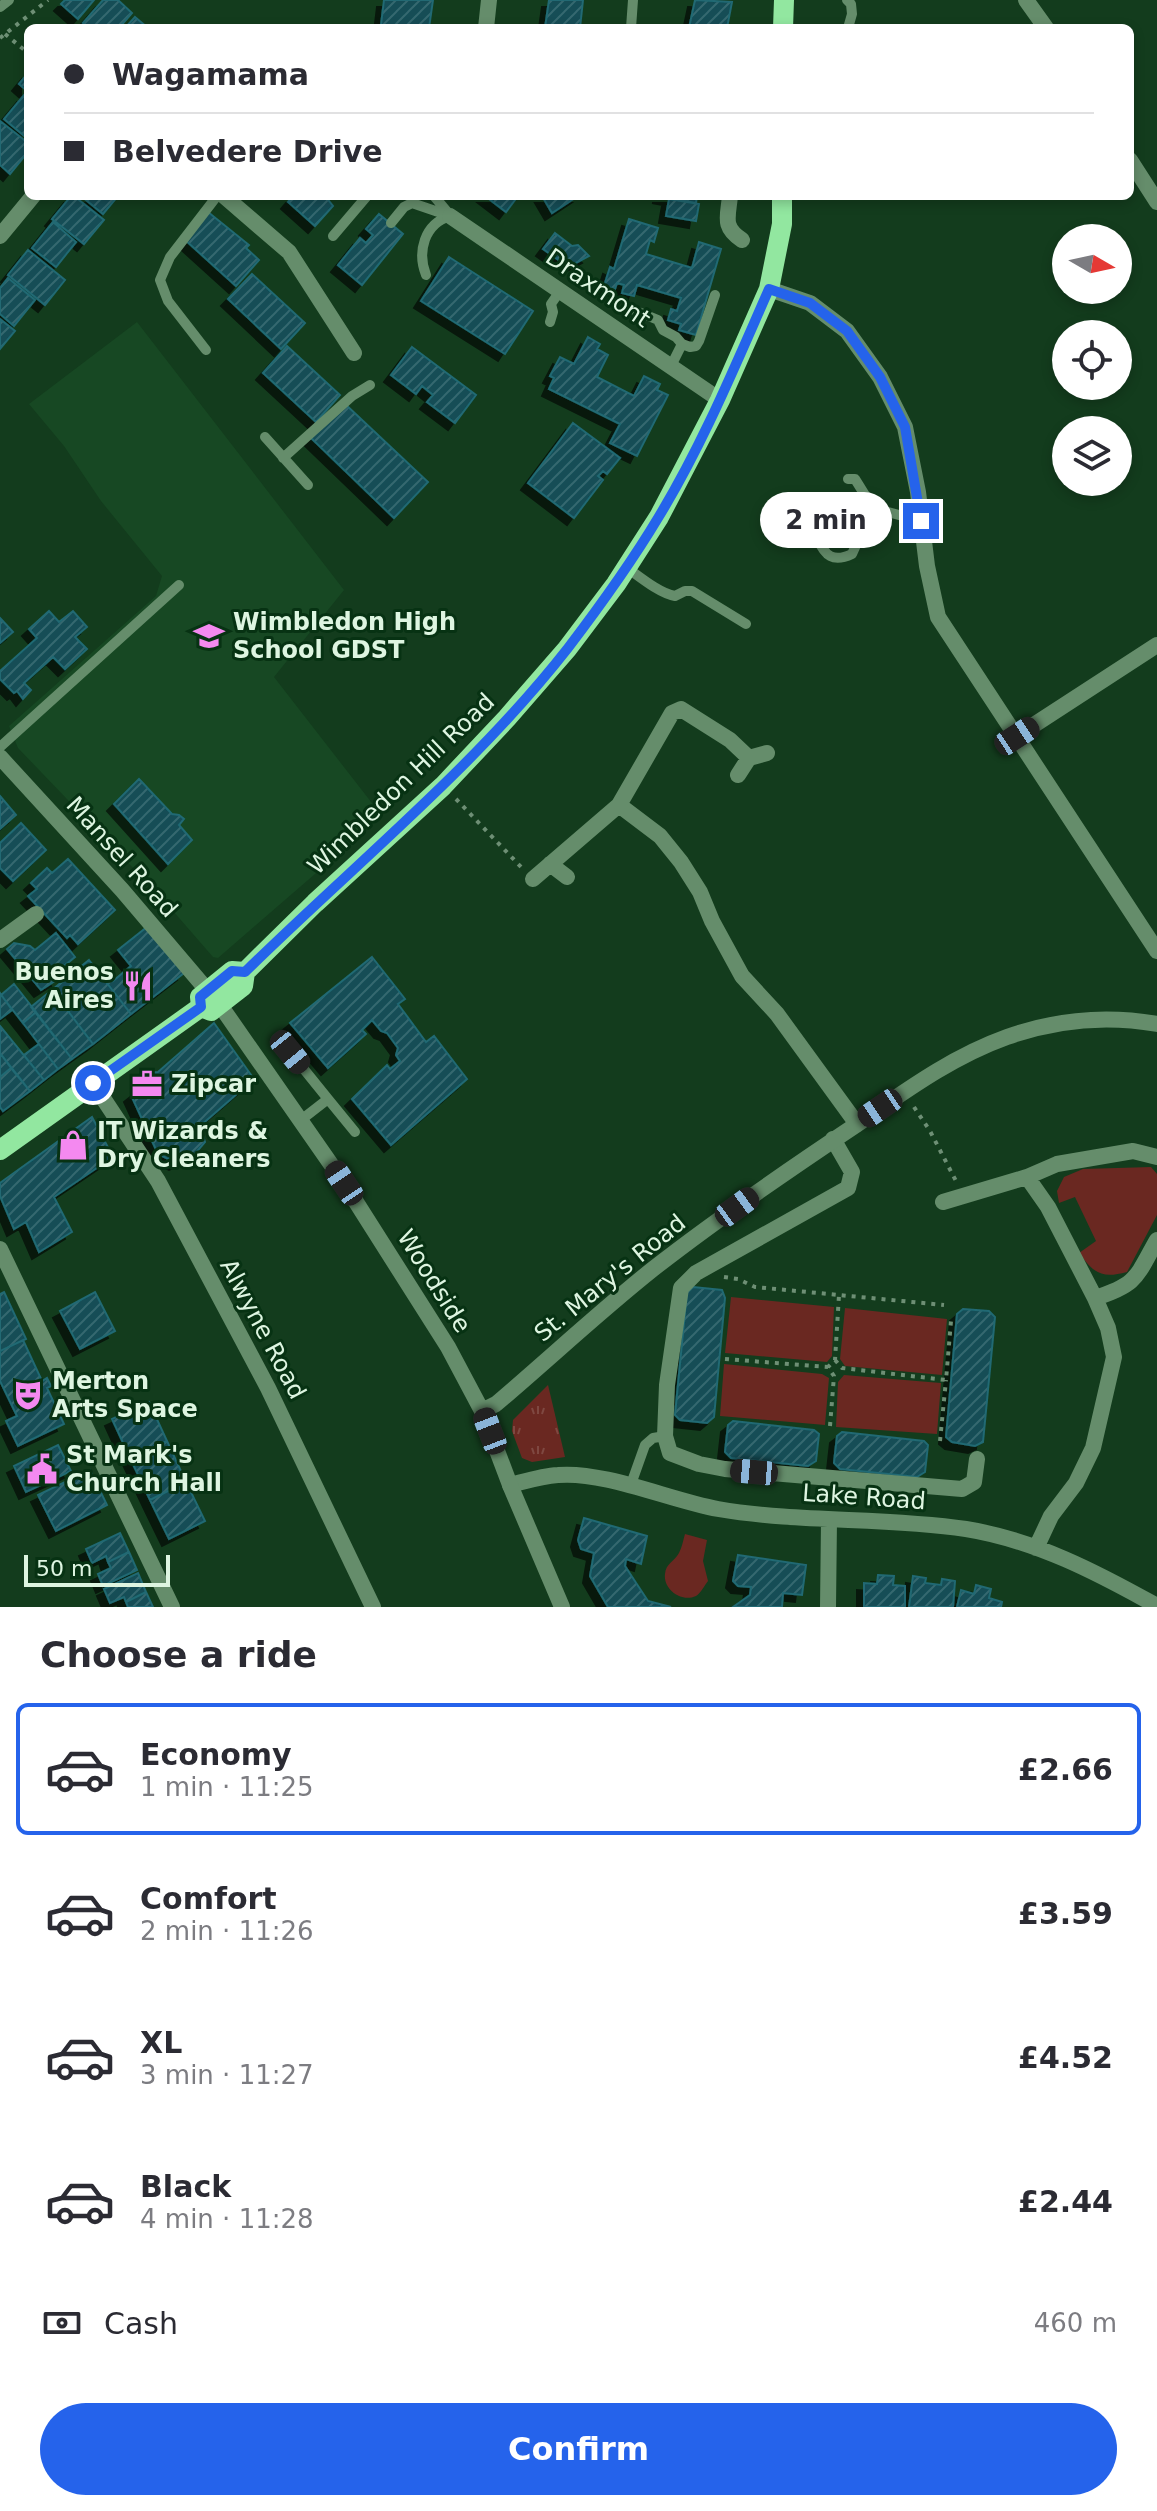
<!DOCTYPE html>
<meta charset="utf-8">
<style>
:root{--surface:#fff;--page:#f2f2f3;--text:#2b2b33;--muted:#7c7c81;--line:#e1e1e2;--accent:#2563eb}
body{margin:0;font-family:"DejaVu Sans",sans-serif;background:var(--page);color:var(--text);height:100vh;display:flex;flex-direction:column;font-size:30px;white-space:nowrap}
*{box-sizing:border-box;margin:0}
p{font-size:26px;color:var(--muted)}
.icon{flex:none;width:44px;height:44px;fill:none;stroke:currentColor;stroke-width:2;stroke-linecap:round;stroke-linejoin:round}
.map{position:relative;height:1607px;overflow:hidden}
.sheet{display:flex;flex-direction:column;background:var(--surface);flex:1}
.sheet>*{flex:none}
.guide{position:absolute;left:24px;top:24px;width:1110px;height:176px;border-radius:12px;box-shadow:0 4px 12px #0003;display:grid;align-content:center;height:176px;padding:0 40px;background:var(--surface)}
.needle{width:52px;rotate:99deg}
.buttons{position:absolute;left:1052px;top:224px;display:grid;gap:16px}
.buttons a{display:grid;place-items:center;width:80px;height:80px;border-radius:50%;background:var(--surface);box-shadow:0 4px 12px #0003;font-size:40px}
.scale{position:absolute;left:24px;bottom:20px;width:146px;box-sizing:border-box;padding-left:8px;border:4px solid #def5e1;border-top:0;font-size:22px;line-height:28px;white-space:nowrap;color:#def5e1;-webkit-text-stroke:6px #073213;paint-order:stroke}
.end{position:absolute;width:36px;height:36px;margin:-18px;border:10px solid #2563eb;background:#fff;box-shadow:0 0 0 4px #fff}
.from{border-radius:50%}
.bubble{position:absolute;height:56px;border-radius:28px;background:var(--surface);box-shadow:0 4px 12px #0003;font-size:26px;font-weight:800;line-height:56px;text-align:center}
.car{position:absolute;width:24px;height:48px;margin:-24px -12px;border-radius:10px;box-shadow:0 0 6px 2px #0007;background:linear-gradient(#222 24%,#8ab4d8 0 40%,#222 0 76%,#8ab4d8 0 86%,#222 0)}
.guide b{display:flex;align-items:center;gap:28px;height:76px;font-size:30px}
.guide b+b{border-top:2px solid var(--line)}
.guide i{width:20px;height:20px;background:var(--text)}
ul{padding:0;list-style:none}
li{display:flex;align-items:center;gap:24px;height:132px;margin:0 16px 12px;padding:0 24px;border:4px solid transparent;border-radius:12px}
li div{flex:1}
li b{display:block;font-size:30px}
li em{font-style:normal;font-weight:800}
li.on{border-color:var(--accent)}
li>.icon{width:72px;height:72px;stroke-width:1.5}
h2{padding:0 40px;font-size:36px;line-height:96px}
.pay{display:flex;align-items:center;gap:20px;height:88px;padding:0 40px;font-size:30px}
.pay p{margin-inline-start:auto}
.primary-button{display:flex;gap:16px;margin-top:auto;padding:16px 40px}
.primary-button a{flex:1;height:92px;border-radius:48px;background:var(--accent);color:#fff;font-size:32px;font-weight:800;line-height:92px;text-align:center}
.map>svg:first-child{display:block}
.built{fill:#174823}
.grass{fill:#6a2821}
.park{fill:url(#park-tufts)}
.building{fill:url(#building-hatch);stroke:#206973;stroke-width:2;filter:url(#shadow)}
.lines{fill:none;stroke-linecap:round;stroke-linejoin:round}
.path{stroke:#6e8f75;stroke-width:4;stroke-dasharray:4 6;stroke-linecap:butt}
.service{stroke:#658d6b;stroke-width:10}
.minor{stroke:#658d6b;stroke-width:16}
.tertiary{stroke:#658d6b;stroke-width:16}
.primary{stroke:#92e7a0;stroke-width:20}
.route{stroke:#2563eb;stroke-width:10}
.labels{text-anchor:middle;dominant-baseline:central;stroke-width:6;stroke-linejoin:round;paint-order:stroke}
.street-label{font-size:24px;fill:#def5e1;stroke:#073213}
.poi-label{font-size:24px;font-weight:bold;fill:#def5e1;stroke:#073213;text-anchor:start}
</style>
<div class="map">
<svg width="1157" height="1607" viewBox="0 0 1157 1607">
<defs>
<pattern id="park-tufts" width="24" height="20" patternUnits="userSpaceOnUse" patternTransform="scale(2)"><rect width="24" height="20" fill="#6a2821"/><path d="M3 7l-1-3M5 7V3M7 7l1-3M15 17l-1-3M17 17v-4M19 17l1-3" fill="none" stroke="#7f4841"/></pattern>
<pattern id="building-hatch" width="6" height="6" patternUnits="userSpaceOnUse" patternTransform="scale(2)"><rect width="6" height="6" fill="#124e57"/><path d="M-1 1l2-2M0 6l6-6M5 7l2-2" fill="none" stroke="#34686f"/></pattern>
<filter id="shadow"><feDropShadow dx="-7" dy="7" stdDeviation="0" flood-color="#0009"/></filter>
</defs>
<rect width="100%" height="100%" fill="#133c1d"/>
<path class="built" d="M137,322L344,590L274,677L382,816L218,958L213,957L160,896L18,748L9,726L156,596L162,576L101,501L64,446L29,404Z"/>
<path class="grass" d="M1151,1167L1157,1174V1215L1127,1272C1101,1279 1094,1273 1079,1253L1096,1241L1075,1197L1059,1203L1057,1191L1064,1177L1083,1169Z
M731,1297L834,1307L832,1356L827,1362L725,1353Z
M845,1308L947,1319L942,1375L845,1366L840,1359Z
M724,1364L822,1374L829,1378L825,1425L720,1416Z
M844,1375L941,1383L937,1434L836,1427L838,1382Z
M685,1534L707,1540L703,1561L708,1581C704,1586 701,1593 696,1596C681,1603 663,1589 665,1574C666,1563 674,1562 679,1553C682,1547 683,1541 685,1534Z"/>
<path class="park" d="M548,1385L565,1457L532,1462L522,1458L512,1431L513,1420Z"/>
<path class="building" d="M65,0H94L78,19L61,4Z
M103,0H118L132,13L119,28H88L83,23Z
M384,0H433L429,28L381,25Z
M549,0H583L580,28H545Z
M695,0L732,2L727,28H689Z
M135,17L148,28H125Z
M28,73V92L19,84Z
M24,95L28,98V139L4,119Z
M0,121L28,143V152L10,174L0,165Z
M71,196H74L104,220L84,244L52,219Z
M81,196H118L103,214Z
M293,196H325L333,206L315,226L288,202Z
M485,196H518L506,212Z
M542,196H578L552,213Z
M659,196H697L696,203Z
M669,199L699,204L696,221L666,216Z
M208,212L249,245L246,248L259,260L236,286L184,239Z
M379,214L403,234L362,285L338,265L360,238L366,243L373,235L366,229Z
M629,219L658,228L654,242L650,240L646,254L692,268L699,242L721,249L696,335L679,330L681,324L668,320L671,309L677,311L681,298L637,285L634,296L622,293L624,285L617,283L615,289L604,286L610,267L614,269Z
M53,222L76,242L56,267L32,248Z
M555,233L572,246L578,245L589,256L574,264L560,261L543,249Z
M28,250L65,280L45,305L8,275Z
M449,257L533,311L505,354L421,301Z
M252,274L305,323L281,349L228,299Z
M8,278L35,300L14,326L0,314V288Z
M0,319L15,331L0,349Z
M588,337L600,344L597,349L608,355L597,377L634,396L644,376L660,384L657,390L668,395L637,456L610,443L620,424L549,389L554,378L550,376L560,357L574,364Z
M287,346L340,395L316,422L263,373Z
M412,347L476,395L455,423L427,402L433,395L422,386L416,394L391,375Z
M344,403L428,482L394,518L311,438Z
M573,423L620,458L607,474L603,471L598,476L603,480L574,518L528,483Z
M49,611L59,622L73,611L87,627L75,637L87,649L65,669L53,657L24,683L31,690L23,699L17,691L14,693L0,679V671L37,638L29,629Z
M0,618L13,632L0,643Z
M139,779L172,814L179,815L184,819L179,825L192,840L168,864L114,804Z
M0,796L16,815L0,829Z
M21,823L46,850L13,881L0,868V843Z
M68,859L115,910L78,944L70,935L67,938L28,896L37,889L31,883L47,868L52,873Z
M147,927L184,973L131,1014L103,978L108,974L113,981L131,966L118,950Z
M56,933L75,957L54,974L58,979L41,990L7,949L14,943L30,946L35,950Z
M372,957L405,999L398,1004L426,1042L434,1036L467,1079L391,1145L352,1099L387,1065L390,1069L400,1061L396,1055L398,1048L387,1033L381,1031L372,1020L362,1030L366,1034L328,1068L290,1023Z
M89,960L131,1014L93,1044L52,990Z
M14,984L36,1012L23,1023L1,995Z
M52,990L93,1044L72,1059L31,1007Z
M0,993L12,1010L0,1019Z
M36,1012L72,1059L58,1069L23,1023Z
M214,1023L254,1079L200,1126L205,1142L194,1155L176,1163L158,1154L131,1095L141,1087L143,1077L147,1073L158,1072Z
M0,1026L44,1080L30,1091L0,1053Z
M39,1044L58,1069L44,1080L24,1055Z
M0,1053L11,1068L0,1077Z
M11,1068L30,1091L3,1111L0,1107V1077Z
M92,1117L113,1157L54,1197L72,1232L39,1252L26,1222L14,1229L0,1196V1183Z
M693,1287L722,1290L725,1298L714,1417L707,1423L680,1420L675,1415L687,1292Z
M4,1292L26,1339L0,1351V1294Z
M95,1292L115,1331L80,1349L60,1311Z
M963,1309L989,1311L995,1317L983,1442L975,1446L952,1442L946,1437L957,1314Z
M23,1340L42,1381L47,1378L51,1386L47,1388L64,1424L18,1446L6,1421L17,1416L0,1381V1351Z
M149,1402L167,1441L130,1458L112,1419Z
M733,1421L814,1430L819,1434L816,1461L808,1466L731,1458L725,1452L728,1425Z
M842,1432L924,1441L928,1445L925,1472L917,1477L840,1469L834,1463L837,1436Z
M167,1441L186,1482L150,1500L130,1458Z
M58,1445L71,1471L26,1492L14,1466Z
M90,1470L107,1505L56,1531L38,1495Z
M186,1482L205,1521L169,1539L150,1500Z
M584,1518L647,1536L641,1564L626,1559L625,1566L648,1601L671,1607H608L590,1576L594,1553L581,1549L578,1540Z
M120,1533L129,1552L108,1562L106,1556L92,1563L86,1549Z
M129,1552L137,1570L103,1586L98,1574L111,1568L108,1562Z
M738,1555L806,1565L802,1595L783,1593L782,1607H733L750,1595L751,1587L738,1586L733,1581Z
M138,1573L146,1592L126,1602L124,1597L110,1603L104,1589Z
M878,1575L894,1576L893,1585L905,1586V1607H864V1583L877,1584Z
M913,1576L926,1578L925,1583L941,1585L942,1579L955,1581L953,1607H909Z
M976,1585L991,1589L989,1598L1002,1602L1001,1607H957L961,1590L974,1594Z
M146,1592L153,1607H128L126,1602Z"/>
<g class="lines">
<path class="path" d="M5,34L28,53
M0,38L48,0
M456,799L522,868
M914,1107L930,1131L957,1183
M724,1277L738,1279L755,1287L944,1305
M725,1359L828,1367
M835,1360L842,1368L946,1380L951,1321
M830,1426L834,1376L828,1367L835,1360L839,1295
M940,1441L946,1380"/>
<path class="service" d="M847,0L851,4L852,14L848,28
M0,7L9,0
M631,28L633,0
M434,196L449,214
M391,223L404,207L412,203L450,216
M333,236L367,196
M426,275C417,252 424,224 450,216
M629,308L658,320L663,330L676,337L682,344
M550,322L553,312L551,304L560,291
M206,350L168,301L160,280L170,257L217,196
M671,366L682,344L690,347L696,346L699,341L715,295
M265,437L308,485
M283,458L352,396L370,385
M848,479H855L873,508L921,521
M832,511L817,538C825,556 833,563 852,554L873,508
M626,567C640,577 659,593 675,596L685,591H692L746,624
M0,747L179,585
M290,1052L328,1099
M301,1120L328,1099L355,1132
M630,1487L645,1445L653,1438L665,1436"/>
<path class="minor" d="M1026,0L1046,28
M486,28L489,0
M1130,160L1157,202
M224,196L289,252L354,353
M730,196C728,217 722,227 742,240
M450,216L720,400
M0,236L33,196
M769,289L810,303L847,331L880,377L905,427L918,492L927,566L938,617L1157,951
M1017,736L1157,645
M0,757L122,890L207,990
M738,775L749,758L767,753
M619,805L660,836L681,862L700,892L712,921L742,976L777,1014L857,1124
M550,864L567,877
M533,879L619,805L672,713L681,709L730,740L749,758
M0,940L36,914
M93,1083L158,1181L268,1388L373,1607
M833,1139L852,1172L848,1188L696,1273L681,1288L667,1385L665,1436L670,1453L699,1464L725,1469L962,1489L974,1482L977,1459
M1027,1177L1048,1207L1095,1298C1138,1284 1136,1277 1157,1240
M943,1202L1027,1177L1057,1164L1133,1151L1157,1157
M0,1249L172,1607
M510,1485C526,1481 542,1476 558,1475C605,1471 669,1500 718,1509C800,1523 884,1517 966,1529C1035,1540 1098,1573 1157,1606
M1036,1548L1051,1516L1076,1483L1093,1448L1114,1357L1108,1328L1095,1298
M828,1607L829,1520"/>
<path class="tertiary" d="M220,1005L344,1183L448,1347L482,1411L510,1485L562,1607
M482,1411L496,1404C549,1359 599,1312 653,1269C718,1218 787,1171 856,1125C904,1092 951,1057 1007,1037C1055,1020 1107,1015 1157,1024"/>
<path class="primary" d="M783,28L784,0
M201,1007L200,997L232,971L245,972
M0,1150L201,1007L211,1011L243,986L245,972L315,903L443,786L507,718L567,649L616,584L659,517L720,400L769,289L782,224V196"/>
</g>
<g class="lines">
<path class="route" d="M93,1083L201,1007L200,997L232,971L245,972L247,970C355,864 475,767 568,648C600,606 631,563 658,518C702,446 735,366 769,289L810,303L847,331L880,377L905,427L921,521"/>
</g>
<defs>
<g id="school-bare" transform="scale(2.4)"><path d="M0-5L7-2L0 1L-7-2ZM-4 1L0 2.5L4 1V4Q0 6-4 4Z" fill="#f489f0" stroke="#073213" stroke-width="2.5" paint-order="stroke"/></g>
<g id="restaurant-bare" transform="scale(2.4)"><path d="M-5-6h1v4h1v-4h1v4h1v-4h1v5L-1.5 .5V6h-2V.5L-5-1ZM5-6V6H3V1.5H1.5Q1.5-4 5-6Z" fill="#f489f0" stroke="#073213" stroke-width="2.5" paint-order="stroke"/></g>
<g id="office-bare" transform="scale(2.4)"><path d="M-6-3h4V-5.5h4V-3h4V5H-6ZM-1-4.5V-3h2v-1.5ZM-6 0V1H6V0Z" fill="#f489f0" stroke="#073213" stroke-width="2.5" paint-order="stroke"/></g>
<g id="shop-bare" transform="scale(2.4)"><path d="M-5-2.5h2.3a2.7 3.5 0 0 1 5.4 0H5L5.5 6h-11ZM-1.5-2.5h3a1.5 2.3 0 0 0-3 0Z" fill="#f489f0" stroke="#073213" stroke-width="2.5" paint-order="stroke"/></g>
<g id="theatre-bare" transform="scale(2.4)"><path d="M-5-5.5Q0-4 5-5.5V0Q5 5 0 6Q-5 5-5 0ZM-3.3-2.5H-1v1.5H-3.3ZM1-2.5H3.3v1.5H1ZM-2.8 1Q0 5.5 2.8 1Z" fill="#f489f0" stroke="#073213" stroke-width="2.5" paint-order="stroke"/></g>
<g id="civic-bare" transform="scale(2.4)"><path d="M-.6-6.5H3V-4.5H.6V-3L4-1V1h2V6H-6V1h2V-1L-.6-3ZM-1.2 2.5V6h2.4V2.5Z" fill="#f489f0" stroke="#073213" stroke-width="2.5" paint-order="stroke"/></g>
</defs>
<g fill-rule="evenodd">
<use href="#school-bare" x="209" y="636"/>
<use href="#restaurant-bare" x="138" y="986"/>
<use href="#office-bare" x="147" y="1084"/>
<use href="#shop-bare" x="73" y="1145"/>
<use href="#theatre-bare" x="28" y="1395"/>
<use href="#civic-bare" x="42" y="1469"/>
</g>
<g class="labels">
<g class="street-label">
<text transform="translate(598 288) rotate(34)">Draxmont</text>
<text transform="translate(401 784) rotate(-44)">Wimbledon Hill Road</text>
<text transform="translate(122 857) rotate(48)">Mansel Road</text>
<text transform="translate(610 1278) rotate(-39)">St. Mary's Road</text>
<text transform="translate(434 1281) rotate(58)">Woodside</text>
<text transform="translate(263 1329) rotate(62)">Alwyne Road</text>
<text transform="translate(864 1497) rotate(4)">Lake Road</text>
</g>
<g class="poi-label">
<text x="233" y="622">Wimbledon High<tspan x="233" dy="28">School GDST</tspan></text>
<text x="114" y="972" text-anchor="end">Buenos<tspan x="114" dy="28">Aires</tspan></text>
<text x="171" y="1084">Zipcar</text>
<text x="97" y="1131">IT Wizards &amp;<tspan x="97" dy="28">Dry Cleaners</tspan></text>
<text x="52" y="1381">Merton<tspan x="52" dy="28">Arts Space</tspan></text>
<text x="66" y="1455">St Mark's<tspan x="66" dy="28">Church Hall</tspan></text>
</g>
</g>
</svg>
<div class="buttons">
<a><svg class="needle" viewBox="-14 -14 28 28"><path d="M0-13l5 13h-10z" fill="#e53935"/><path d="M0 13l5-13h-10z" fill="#7c7c81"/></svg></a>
<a><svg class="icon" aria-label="locate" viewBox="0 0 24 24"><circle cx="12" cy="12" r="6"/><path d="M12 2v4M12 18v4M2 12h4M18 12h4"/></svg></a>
<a><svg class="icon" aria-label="layers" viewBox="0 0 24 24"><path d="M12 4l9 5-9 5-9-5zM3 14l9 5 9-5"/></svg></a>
</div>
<div class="scale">50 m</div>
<i class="end from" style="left:93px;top:1083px"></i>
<i class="end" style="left:921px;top:521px"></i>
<div class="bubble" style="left:760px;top:492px;width:132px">2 min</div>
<i class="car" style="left:1017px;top:736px;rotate:57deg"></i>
<i class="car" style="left:290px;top:1052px;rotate:141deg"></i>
<i class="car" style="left:880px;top:1108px;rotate:236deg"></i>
<i class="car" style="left:344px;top:1183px;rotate:326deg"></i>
<i class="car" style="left:737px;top:1207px;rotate:54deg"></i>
<i class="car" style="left:490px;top:1431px;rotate:339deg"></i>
<i class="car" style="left:754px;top:1472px;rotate:275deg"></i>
<div class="guide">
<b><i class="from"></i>Wagamama</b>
<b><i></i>Belvedere Drive</b>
</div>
</div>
<section class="sheet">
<h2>Choose a ride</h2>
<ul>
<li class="on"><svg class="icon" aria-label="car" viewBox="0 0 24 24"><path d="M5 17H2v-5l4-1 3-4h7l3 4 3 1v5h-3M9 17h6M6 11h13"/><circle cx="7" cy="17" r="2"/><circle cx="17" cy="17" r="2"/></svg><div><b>Economy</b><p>1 min · 11:25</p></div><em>£2.66</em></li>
<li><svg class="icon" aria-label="car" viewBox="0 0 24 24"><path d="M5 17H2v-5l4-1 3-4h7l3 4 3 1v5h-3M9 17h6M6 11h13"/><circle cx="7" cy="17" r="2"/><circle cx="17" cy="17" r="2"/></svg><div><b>Comfort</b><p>2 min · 11:26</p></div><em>£3.59</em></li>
<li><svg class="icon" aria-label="car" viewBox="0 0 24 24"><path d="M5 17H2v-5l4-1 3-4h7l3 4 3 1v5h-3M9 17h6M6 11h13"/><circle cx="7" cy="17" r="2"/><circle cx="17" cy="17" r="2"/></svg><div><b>XL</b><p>3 min · 11:27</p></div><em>£4.52</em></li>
<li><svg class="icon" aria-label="car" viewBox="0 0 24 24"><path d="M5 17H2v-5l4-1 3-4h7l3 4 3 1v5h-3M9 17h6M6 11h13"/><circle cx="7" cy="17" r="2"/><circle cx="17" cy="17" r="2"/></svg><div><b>Black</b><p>4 min · 11:28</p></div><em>£2.44</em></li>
</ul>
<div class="pay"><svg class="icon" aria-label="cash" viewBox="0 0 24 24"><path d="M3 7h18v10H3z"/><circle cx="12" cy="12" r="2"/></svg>Cash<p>460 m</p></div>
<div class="primary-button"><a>Confirm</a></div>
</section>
